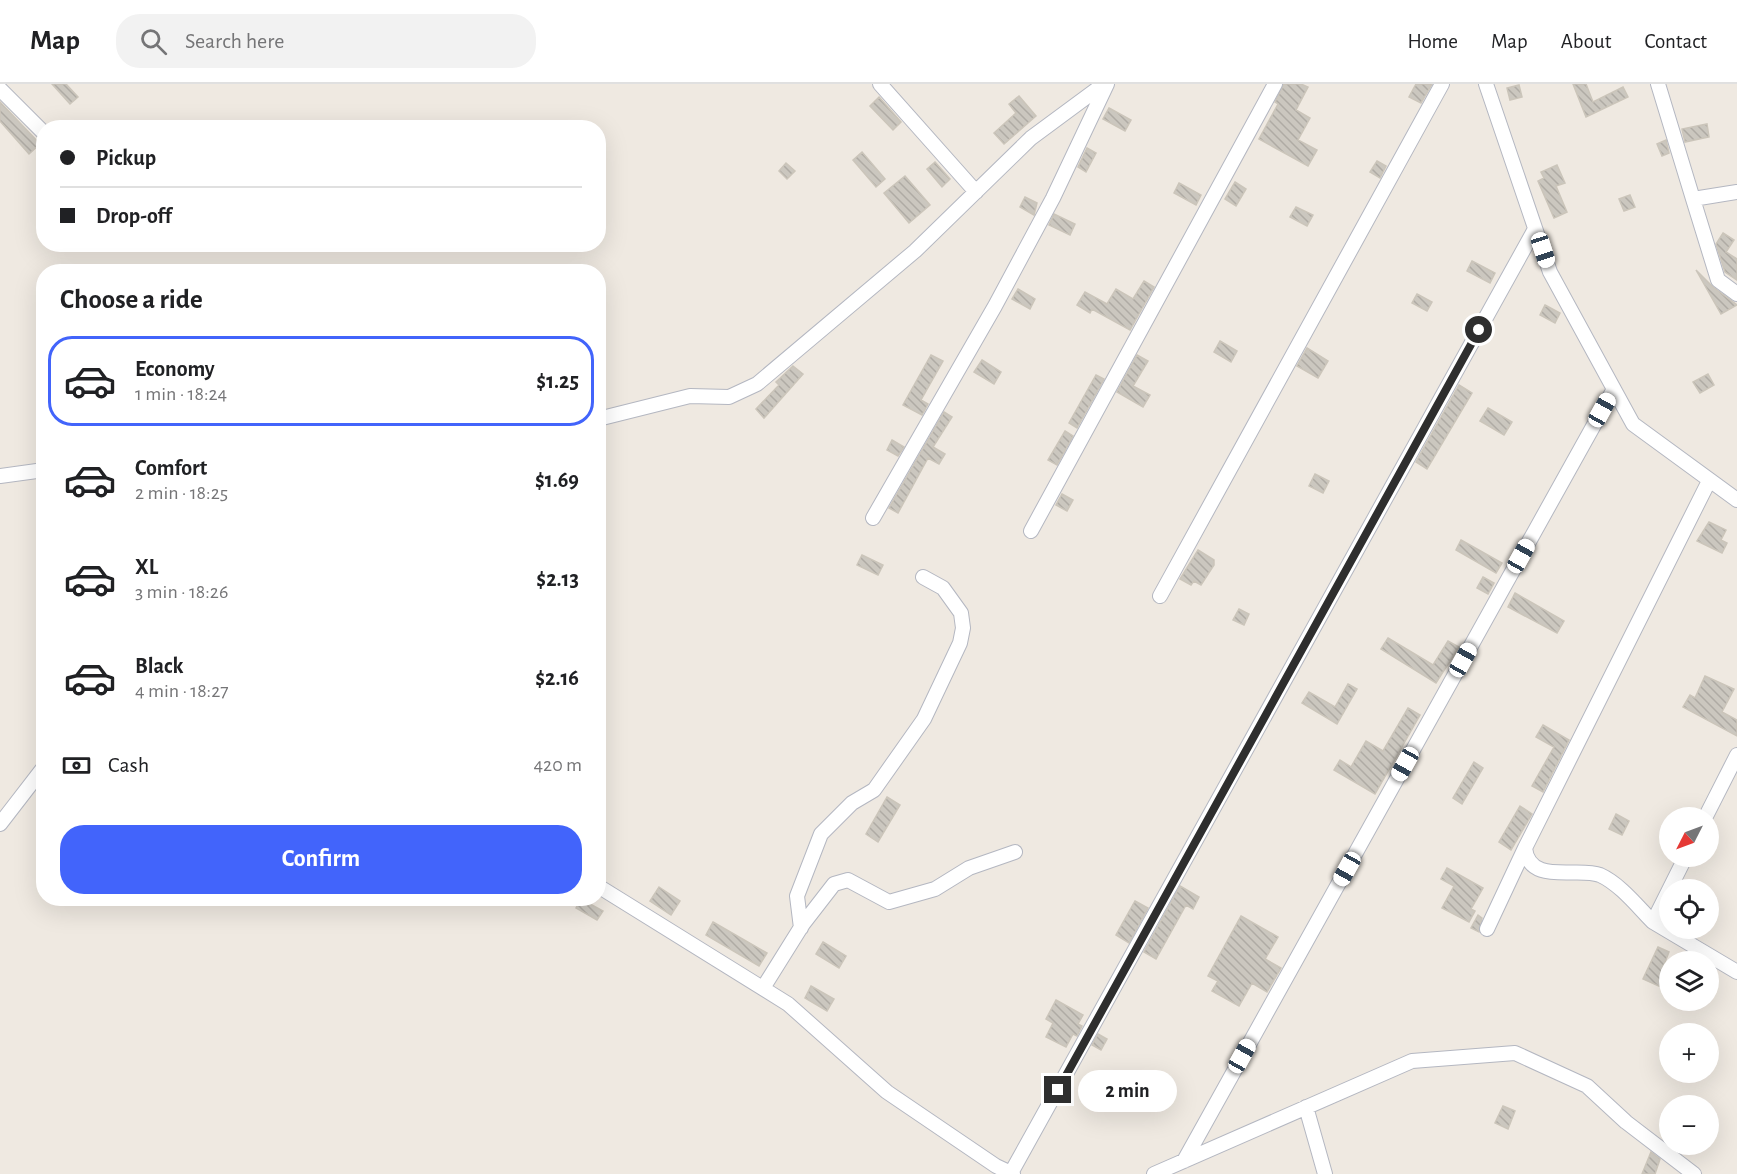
<!DOCTYPE html>
<meta charset="utf-8">
<style>
:root{--surface:#fff;--page:#f2f2f2;--text:#202124;--muted:#757577;--line:#e0e0e0;--accent:#4264fb}
body{margin:0;font-family:"Alegreya Sans",sans-serif;background:var(--page);color:var(--text);height:100vh;display:flex;flex-direction:column;font-size:22px;white-space:nowrap}
*{box-sizing:border-box;margin:0}
p{font-size:20px;color:var(--muted)}
.icon{flex:none;width:33px;height:33px;fill:none;stroke:currentColor;stroke-width:2;stroke-linecap:round;stroke-linejoin:round}
.map{position:relative;flex:1;overflow:hidden}
.side{position:absolute;left:36px;top:180px;width:570px;height:642px;display:flex;flex-direction:column;background:var(--surface);border-radius:24px;box-shadow:0 6px 24px #0002}
.side>*{flex:none}
.hud{position:absolute;left:36px;top:36px;width:570px;height:132px;border-radius:24px;box-shadow:0 6px 24px #0002;display:grid;align-content:center;height:132px;padding:0 24px;background:var(--surface)}
.needle{width:39px;rotate:228deg}
.controls{position:absolute;left:1659px;top:723px;display:grid;gap:12px}
.controls a{display:grid;place-items:center;width:60px;height:60px;border-radius:50%;background:var(--surface);box-shadow:0 6px 24px #0002;font-size:30px}
.end{position:absolute;width:27px;height:27px;margin:-14px;border:8px solid #2e2e2e;background:#fff;box-shadow:0 0 0 3px #fff}
.from{border-radius:50%}
.bubble{position:absolute;height:42px;border-radius:21px;background:var(--surface);box-shadow:0 6px 24px #0002;font-size:20px;font-weight:700;line-height:42px;text-align:center}
.car{position:absolute;width:18px;height:36px;margin:-18px -9px;border-radius:8px;box-shadow:0 0 4px 2px #0007;background:linear-gradient(#fff 24%,#345 0 40%,#fff 0 76%,#345 0 86%,#fff 0)}
.hud b{display:flex;align-items:center;gap:21px;height:57px;font-size:22px}
.hud b+b{border-top:2px solid var(--line)}
.hud i{width:15px;height:15px;background:var(--text)}
ul{padding:0;list-style:none}
li{display:flex;align-items:center;gap:18px;height:90px;margin:0 12px 9px;padding:0 12px;border:3px solid transparent;border-radius:24px}
li div{flex:1}
li b{display:block;font-size:22px}
li em{font-style:normal;font-weight:700}
li.on{border-color:var(--accent)}
li>.icon{width:54px;height:54px;stroke-width:1.5}
h2{padding:0 24px;font-size:27px;line-height:72px}
.pay{display:flex;align-items:center;gap:15px;height:66px;padding:0 24px;font-size:22px}
.pay p{margin-inline-start:auto}
.primary-button{display:flex;gap:12px;margin-top:auto;padding:12px 24px}
.primary-button a{flex:1;height:69px;border-radius:24px;background:var(--accent);color:#fff;font-size:24px;font-weight:700;line-height:69px;text-align:center}
header{display:flex;align-items:center;gap:36px;box-sizing:border-box;height:84px;padding:0 30px;background:var(--surface);border-bottom:2px solid var(--line)}
header strong{font-size:28px}
nav{display:flex;gap:33px;margin-inline-start:auto;font-size:21px}
.search{width:420px;height:54px;background:var(--page);display:flex;align-items:center;gap:15px;box-sizing:border-box;padding:0 21px;border-radius:24px;color:var(--muted);font-size:22px}
.map>svg:first-child{display:block}
.building{fill:url(#building-back-hatch);stroke:#cbc5ba;stroke-width:1.5}
.lines{fill:none;stroke-linecap:round;stroke-linejoin:round}
.minor-casing{stroke:#b4b7c1;stroke-width:16}
.minor{stroke:#fff;stroke-width:14}
.route{stroke:#2e2e2e;stroke-width:8}
</style>
<header>
<strong>Map</strong>
<div class="search"><svg class="icon" aria-label="search" viewBox="0 0 24 24"><circle cx="10" cy="10" r="6"/><path d="M15 15l6 6"/></svg>Search here</div>
<nav><a>Home</a><a>Map</a><a>About</a><a>Contact</a></nav>
</header>
<div class="map">
<svg width="1737" height="1090" viewBox="0 0 1737 1090">
<defs>
<pattern id="building-back-hatch" width="6" height="6" patternUnits="userSpaceOnUse" patternTransform="scale(1.5)"><rect width="6" height="6" fill="#cbc7bf"/><path d="M-1 5l2 2M0 0l6 6M5-1l2 2" fill="none" stroke="#afaba4"/></pattern>
</defs>
<rect width="100%" height="100%" fill="#efe9e1"/>
<path class="building" d="M52,0H66L78,13L70,20Z
M1284,0H1301L1308,3L1296,26L1310,34L1298,56L1317,66L1308,82L1259,55L1278,20L1275,18Z
M1416,0H1432L1421,19L1409,13Z
M1573,0H1586L1593,18L1623,3L1628,13L1586,33Z
M1519,1L1522,13L1510,16L1507,4Z
M1019,12L1036,32L1004,60L994,49L1016,29L1009,20Z
M879,13L901,38L893,46L870,22Z
M0,18L40,60L29,70L0,37Z
M1109,24L1131,36L1125,47L1103,35Z
M1707,40L1709,53L1685,58L1682,45Z
M1666,56L1669,69L1662,72L1657,60Z
M1087,64L1096,69L1086,88L1078,83Z
M862,68L885,95L876,103L853,76Z
M1377,77L1386,82L1380,94L1370,88Z
M935,78L950,95L942,103L927,85Z
M786,79L795,87L787,95L779,87Z
M1557,81L1565,99L1556,102L1567,128L1554,134L1538,97L1544,94L1541,88Z
M905,92L930,121L909,139L884,109Z
M1235,98L1246,105L1236,122L1225,115Z
M1179,99L1201,111L1196,121L1174,109Z
M1630,111L1635,123L1624,127L1619,115Z
M1025,113L1037,119L1034,131L1020,123Z
M1296,123L1313,131L1307,142L1290,133Z
M1054,130L1075,140L1070,151L1049,141Z
M1723,149L1734,156L1726,168L1737,175V196L1725,188L1716,160Z
M1472,177L1495,189L1490,199L1467,187Z
M1696,186L1713,203L1737,221L1721,230Z
M1144,197L1154,203L1130,246L1092,225L1090,229L1077,221L1085,208L1107,220L1116,205L1133,215Z
M1018,205L1035,215L1030,225L1012,215Z
M1417,210L1432,218L1427,227L1412,219Z
M1545,221L1560,229L1555,239L1540,231Z
M1220,257L1237,267L1231,278L1214,268Z
M1307,264L1328,277L1318,294L1297,282Z
M931,271L943,277L921,316L928,320L922,331L903,321Z
M1137,271L1148,277L1133,302L1150,311L1143,323L1117,308Z
M982,276L1001,288L994,300L974,288Z
M793,282L803,290L764,334L756,325L779,301L776,298Z
M1708,290L1714,301L1700,309L1693,298Z
M1096,291L1104,295L1077,344L1069,339Z
M1459,301L1472,309L1427,385L1416,378Z
M1488,324L1512,338L1504,351L1480,337Z
M944,328L952,333L933,363L945,370L939,380L928,374L898,429L889,424Z
M1065,347L1073,352L1057,381L1048,376Z
M892,356L904,363L898,372L887,366Z
M1315,390L1329,397L1323,409L1309,402Z
M1062,410L1073,416L1067,427L1056,421Z
M1709,438L1726,446L1721,456L1727,459L1722,469L1697,457Z
M1461,456L1502,479L1496,489L1456,466Z
M1198,466L1214,476V481L1201,501L1194,497L1191,501L1180,495Z
M862,471L883,481L878,491L857,481Z
M1483,493L1494,499L1488,510L1477,504Z
M1515,509L1564,537L1557,549L1508,523Z
M1239,525L1249,530L1244,541L1233,536Z
M1388,554L1433,581L1448,557L1459,563L1436,599L1381,565Z
M1705,592L1734,605L1722,628L1737,636V652L1683,623L1690,611L1695,614Z
M1348,600L1357,605L1337,640L1302,619L1309,608L1335,623Z
M1408,624L1420,631L1375,710L1334,686L1340,676L1351,683L1366,657L1383,667Z
M1543,641L1569,656L1543,708L1532,702L1554,663L1536,653Z
M1474,678L1483,684L1462,720L1453,714Z
M887,713L900,721L878,758L866,750Z
M1520,722L1532,730L1511,766L1499,758Z
M1616,730L1629,737L1622,751L1609,745Z
M1447,784L1483,804L1471,825L1475,827L1469,838L1442,824L1454,802L1441,795Z
M1180,802L1199,813L1193,825L1186,821L1156,875L1144,868Z
M659,803L680,817L671,831L650,817Z
M581,815L603,827L597,836L576,824Z
M1135,817L1148,824L1129,859L1116,851Z
M1478,831L1482,834L1479,848L1471,844Z
M1241,832L1278,853L1265,875L1281,884L1267,908L1252,899L1239,922L1212,907L1218,897L1208,892Z
M713,838L767,869L759,882L706,851Z
M823,858L846,872L839,884L816,870Z
M1658,863L1669,868L1662,886L1670,889V907L1643,895Z
M811,902L834,915L827,927L805,914Z
M1056,916L1083,931L1078,940L1082,942L1077,952L1073,950L1066,963L1046,953L1053,939L1046,935Z
M1098,950L1107,955L1101,966L1092,961Z
M1503,1022L1515,1027L1508,1045L1495,1039Z
M1651,1068L1660,1075L1655,1090H1642Z"/>
<g class="lines">
<g class="minor-casing">
<path id="minor" d="M880,0L976,108
M1486,0L1550,188L1633,340L1737,416
M1658,0L1693,115
M0,5L44,49
M1737,108L1693,115L1718,196L1737,210
M598,335L690,312L729,313L757,300L915,167L1031,54L1104,0
M0,392L44,386
M873,434L995,222L1053,114L1107,0
M1031,447L1275,0
M1160,512L1442,0
M1705,734L1737,671
M0,740L44,683
M1686,772L1653,838L1737,888
M598,802L788,920L887,1008L996,1082L1013,1090
M1653,838C1638,823 1620,800 1600,791C1578,782 1529,802 1525,764L1709,397
M801,844L797,812L821,750L852,719L874,706L924,635L960,559L963,544L961,529L943,504L923,493
M1487,845L1525,764
M763,904L803,840L834,800L848,796L889,818L935,805L969,784L1015,768
M1306,1023L1325,1090
M1184,1077L1614,305
M1011,1089L1535,145
M1154,1090L1412,977L1515,969L1587,1002L1626,1038L1694,1090"/>
</g>
<use href="#minor" class="minor"/>
</g>
<g class="lines">
<path class="route" d="M1058,1006L1479,246"/>
</g>
</svg>
<div class="controls">
<a><svg class="needle" viewBox="-14 -14 28 28"><path d="M0-13l5 13h-10z" fill="#e53935"/><path d="M0 13l5-13h-10z" fill="#757577"/></svg></a>
<a><svg class="icon" aria-label="locate" viewBox="0 0 24 24"><circle cx="12" cy="12" r="6"/><path d="M12 2v4M12 18v4M2 12h4M18 12h4"/></svg></a>
<a><svg class="icon" aria-label="layers" viewBox="0 0 24 24"><path d="M12 4l9 5-9 5-9-5zM3 14l9 5 9-5"/></svg></a>
<a>+</a>
<a>−</a>
</div>
<i class="end from" style="left:1479px;top:246px"></i>
<i class="end" style="left:1058px;top:1006px"></i>
<div class="bubble" style="left:1078px;top:986px;width:99px">2 min</div>
<i class="car" style="left:1543px;top:166px;rotate:162deg"></i>
<i class="car" style="left:1602px;top:326px;rotate:29deg"></i>
<i class="car" style="left:1521px;top:472px;rotate:29deg"></i>
<i class="car" style="left:1463px;top:576px;rotate:29deg"></i>
<i class="car" style="left:1405px;top:680px;rotate:209deg"></i>
<i class="car" style="left:1347px;top:785px;rotate:209deg"></i>
<i class="car" style="left:1242px;top:972px;rotate:29deg"></i>
<div class="hud">
<b><i class="from"></i>Pickup</b>
<b><i></i>Drop-off</b>
</div>
<section class="side">
<h2>Choose a ride</h2>
<ul>
<li class="on"><svg class="icon" aria-label="car" viewBox="0 0 24 24"><path d="M5 17H2v-5l4-1 3-4h7l3 4 3 1v5h-3M9 17h6M6 11h13"/><circle cx="7" cy="17" r="2"/><circle cx="17" cy="17" r="2"/></svg><div><b>Economy</b><p>1 min · 18:24</p></div><em>$1.25</em></li>
<li><svg class="icon" aria-label="car" viewBox="0 0 24 24"><path d="M5 17H2v-5l4-1 3-4h7l3 4 3 1v5h-3M9 17h6M6 11h13"/><circle cx="7" cy="17" r="2"/><circle cx="17" cy="17" r="2"/></svg><div><b>Comfort</b><p>2 min · 18:25</p></div><em>$1.69</em></li>
<li><svg class="icon" aria-label="car" viewBox="0 0 24 24"><path d="M5 17H2v-5l4-1 3-4h7l3 4 3 1v5h-3M9 17h6M6 11h13"/><circle cx="7" cy="17" r="2"/><circle cx="17" cy="17" r="2"/></svg><div><b>XL</b><p>3 min · 18:26</p></div><em>$2.13</em></li>
<li><svg class="icon" aria-label="car" viewBox="0 0 24 24"><path d="M5 17H2v-5l4-1 3-4h7l3 4 3 1v5h-3M9 17h6M6 11h13"/><circle cx="7" cy="17" r="2"/><circle cx="17" cy="17" r="2"/></svg><div><b>Black</b><p>4 min · 18:27</p></div><em>$2.16</em></li>
</ul>
<div class="pay"><svg class="icon" aria-label="cash" viewBox="0 0 24 24"><path d="M3 7h18v10H3z"/><circle cx="12" cy="12" r="2"/></svg>Cash<p>420 m</p></div>
<div class="primary-button"><a>Confirm</a></div>
</section>
</div>
